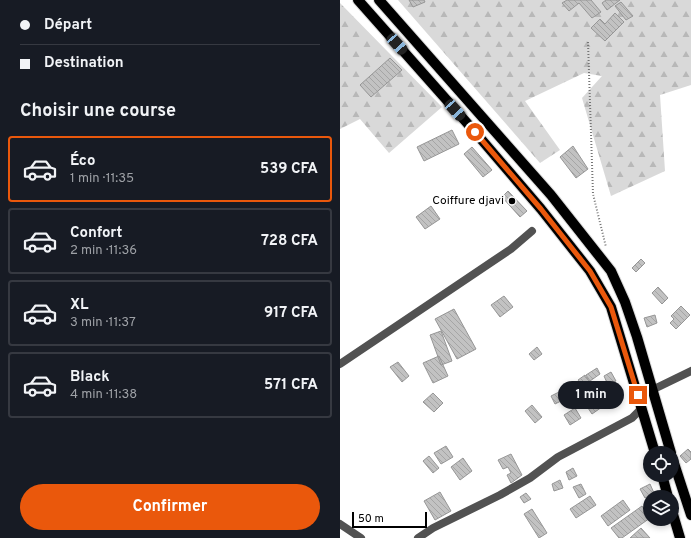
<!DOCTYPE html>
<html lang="fr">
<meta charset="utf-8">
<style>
:root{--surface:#171b24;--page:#20242c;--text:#f1f3f6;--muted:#9ea1a6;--line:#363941;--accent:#ea580c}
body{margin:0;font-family:Overpass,sans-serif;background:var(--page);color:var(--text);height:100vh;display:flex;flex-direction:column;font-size:15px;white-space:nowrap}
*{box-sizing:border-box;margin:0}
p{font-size:13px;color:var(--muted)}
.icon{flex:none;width:22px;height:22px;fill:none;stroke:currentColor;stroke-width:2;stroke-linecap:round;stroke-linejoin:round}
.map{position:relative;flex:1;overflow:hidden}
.drawer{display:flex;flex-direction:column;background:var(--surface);width:340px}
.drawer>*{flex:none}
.guide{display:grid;align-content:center;height:88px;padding:0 20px;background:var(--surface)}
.tools{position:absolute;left:303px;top:446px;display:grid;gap:8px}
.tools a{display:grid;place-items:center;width:36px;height:36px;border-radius:50%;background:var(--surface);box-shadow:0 2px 6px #0003;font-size:20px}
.scale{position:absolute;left:12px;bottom:10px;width:75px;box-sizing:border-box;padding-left:4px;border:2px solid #000;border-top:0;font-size:11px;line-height:14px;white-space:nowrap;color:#000;-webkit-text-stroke:3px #fff;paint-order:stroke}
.end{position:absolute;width:18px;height:18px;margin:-9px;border:5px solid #ea580c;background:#fff;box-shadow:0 0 0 2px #fff}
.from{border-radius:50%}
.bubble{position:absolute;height:28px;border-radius:14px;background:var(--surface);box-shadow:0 2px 6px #0003;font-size:13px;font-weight:700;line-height:28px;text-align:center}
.car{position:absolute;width:12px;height:24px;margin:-12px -6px;border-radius:5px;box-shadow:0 0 3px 1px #0007;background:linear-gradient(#222 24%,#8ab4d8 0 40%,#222 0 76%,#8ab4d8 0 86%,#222 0)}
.guide b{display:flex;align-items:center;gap:14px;height:38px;font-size:15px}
.guide b+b{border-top:1px solid var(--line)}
.guide i{width:10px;height:10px;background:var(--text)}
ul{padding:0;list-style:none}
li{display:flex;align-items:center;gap:12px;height:66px;margin:0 8px 6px;padding:0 12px;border:2px solid var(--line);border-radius:4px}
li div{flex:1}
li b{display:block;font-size:15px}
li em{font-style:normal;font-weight:700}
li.selected{border-color:var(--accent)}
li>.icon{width:36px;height:36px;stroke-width:1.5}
h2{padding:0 20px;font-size:18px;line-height:48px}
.cta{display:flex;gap:8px;margin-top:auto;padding:8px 20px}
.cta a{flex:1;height:46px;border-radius:24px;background:var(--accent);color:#fff;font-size:16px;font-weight:700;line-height:46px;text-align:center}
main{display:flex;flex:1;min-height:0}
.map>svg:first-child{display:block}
.forest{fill:url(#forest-firs)}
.building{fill:url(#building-back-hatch);stroke:#969696}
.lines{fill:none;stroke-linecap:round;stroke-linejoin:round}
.primary-casing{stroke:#dbdbdb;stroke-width:12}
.path{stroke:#747474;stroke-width:2;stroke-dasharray:1 2;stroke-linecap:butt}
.street{stroke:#525252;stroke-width:8}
.primary{stroke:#000;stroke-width:10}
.route{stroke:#ea580c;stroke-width:5}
.poi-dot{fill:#000;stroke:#fff;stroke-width:1.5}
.labels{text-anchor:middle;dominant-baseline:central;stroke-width:4;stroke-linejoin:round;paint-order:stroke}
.poi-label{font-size:12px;fill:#000;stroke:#fff;text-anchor:end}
</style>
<main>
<section class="drawer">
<div class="guide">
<b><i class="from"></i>Départ</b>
<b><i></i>Destination</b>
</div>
<h2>Choisir une course</h2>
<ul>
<li class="selected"><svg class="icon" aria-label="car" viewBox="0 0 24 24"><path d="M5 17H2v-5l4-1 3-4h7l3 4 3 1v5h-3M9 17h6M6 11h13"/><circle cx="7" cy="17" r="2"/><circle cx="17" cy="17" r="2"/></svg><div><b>Éco</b><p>1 min · 11:35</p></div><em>539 CFA</em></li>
<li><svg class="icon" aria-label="car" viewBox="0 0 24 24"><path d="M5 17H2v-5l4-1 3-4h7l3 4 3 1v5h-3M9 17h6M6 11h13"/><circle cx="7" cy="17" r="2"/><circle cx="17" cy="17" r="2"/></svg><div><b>Confort</b><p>2 min · 11:36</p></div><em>728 CFA</em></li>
<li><svg class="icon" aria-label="car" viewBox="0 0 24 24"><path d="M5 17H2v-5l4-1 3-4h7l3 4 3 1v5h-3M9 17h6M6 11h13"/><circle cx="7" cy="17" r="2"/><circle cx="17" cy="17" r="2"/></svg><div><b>XL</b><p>3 min · 11:37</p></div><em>917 CFA</em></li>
<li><svg class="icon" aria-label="car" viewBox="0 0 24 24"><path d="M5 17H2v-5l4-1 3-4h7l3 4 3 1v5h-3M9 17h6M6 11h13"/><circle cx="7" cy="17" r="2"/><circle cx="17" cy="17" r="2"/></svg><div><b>Black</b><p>4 min · 11:38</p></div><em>571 CFA</em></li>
</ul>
<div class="cta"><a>Confirmer</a></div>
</section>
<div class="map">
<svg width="351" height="538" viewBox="0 0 351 538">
<defs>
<pattern id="forest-firs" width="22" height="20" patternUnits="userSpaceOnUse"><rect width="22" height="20" fill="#d9d9d9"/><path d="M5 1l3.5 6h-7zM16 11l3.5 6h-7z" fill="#b8b8b8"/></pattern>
<pattern id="building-back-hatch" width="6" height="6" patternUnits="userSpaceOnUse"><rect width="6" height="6" fill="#c2c2c2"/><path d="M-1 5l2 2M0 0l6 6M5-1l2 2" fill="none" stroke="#a5a5a5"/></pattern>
</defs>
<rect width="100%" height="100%" fill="#fff"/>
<path class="forest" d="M58,0H351V85L320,95L325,171L271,196L242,98L262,76L244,73L185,101L220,150L200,163Z
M0,3L102,107L49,153L20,119L0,129Z"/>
<path class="building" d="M69,0H84L85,2L73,7Z
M227,0H251L261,12L252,18L239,3L229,11L222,3Z
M266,0H280L267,10L262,3Z
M281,2L293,16L286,20L275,6Z
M275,13L284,22L265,41L251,28L260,19L265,24Z
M50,58L62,70L31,97L20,85Z
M112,130L119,144L84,161L77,147Z
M233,146L248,169L236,178L220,157Z
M132,147L152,170L143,177L124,154Z
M168,191L187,211L180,217L162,197Z
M91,206L100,219L85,229L76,217Z
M301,259L305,263L296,272L292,268Z
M318,287L328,298L322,304L312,293Z
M164,296L173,307L160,317L151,305Z
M341,306L350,315L336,329L330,323L334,319L331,316Z
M114,309L136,349L117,359L95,319Z
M315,315L317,323L307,327L304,318Z
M101,331L112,361L101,365L90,335Z
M197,347L202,354L194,360L189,354Z
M99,356L108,376L93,383L83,363Z
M58,362L69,376L62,382L50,367Z
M257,368L260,374L250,381L246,375Z
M271,372L276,381L268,385L264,376Z
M245,375L249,381L242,385L238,380Z
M223,390L227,398L215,404L211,396Z
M93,393L103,403L94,412L83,402Z
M258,401L262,407L252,414L248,408Z
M192,405L202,417L195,423L185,411Z
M235,408L241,418L230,425L224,415Z
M106,446L113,457L101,464L94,453Z
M348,449L351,452V459L346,463L340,456Z
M171,454L182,475L171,483L167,475L171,473L168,467L163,469L158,460Z
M89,456L99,468L93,473L83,461Z
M123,458L132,471L120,480L111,467Z
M233,468L237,476L229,480L226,472Z
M220,480L223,488L214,491L212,484Z
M241,484L246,494L239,498L233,487Z
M310,484L314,493L305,498L300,489Z
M100,492L111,511L95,520L84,501Z
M186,493L191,499L184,503L180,497Z
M250,496L256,505L236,518L230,509Z
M283,500L290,510L268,526L261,516Z
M302,506L310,518L282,538H279L271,528Z
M192,509L207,533L199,538L184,514Z
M301,528L310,538H290Z"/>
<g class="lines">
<g class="primary-casing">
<path id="primary" d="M18,0L135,132L201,209L250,271L271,307L315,453
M39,0L211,195L271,271L285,302L297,337L331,453
M332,457L351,515
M322,475L328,497
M332,511L340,538"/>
</g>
<path class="path" d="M248,42L253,194L266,247"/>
<path class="street" d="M0,364L171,249L192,231
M312,390L351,371
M0,524L21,538
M78,538L93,528L160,495L190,478L218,457L292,418L302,408"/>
<use href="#primary" class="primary"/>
</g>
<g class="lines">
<path class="route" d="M135,132L201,209L250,271L271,307L298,395"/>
</g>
<circle class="poi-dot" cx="172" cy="201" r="4"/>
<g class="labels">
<g class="poi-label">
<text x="164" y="201">Coiffure djavi</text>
</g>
</g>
</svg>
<div class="tools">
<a><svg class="icon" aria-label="locate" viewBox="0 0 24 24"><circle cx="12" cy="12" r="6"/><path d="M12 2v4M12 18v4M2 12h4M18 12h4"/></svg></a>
<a><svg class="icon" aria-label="layers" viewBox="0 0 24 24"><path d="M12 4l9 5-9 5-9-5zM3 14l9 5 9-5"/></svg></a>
</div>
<div class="scale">50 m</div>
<i class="end from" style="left:135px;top:132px"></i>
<i class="end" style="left:298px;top:395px"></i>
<div class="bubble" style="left:218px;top:381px;width:66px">1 min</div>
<i class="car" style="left:57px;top:44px;rotate:138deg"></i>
<i class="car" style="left:115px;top:110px;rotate:138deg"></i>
</div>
</main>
